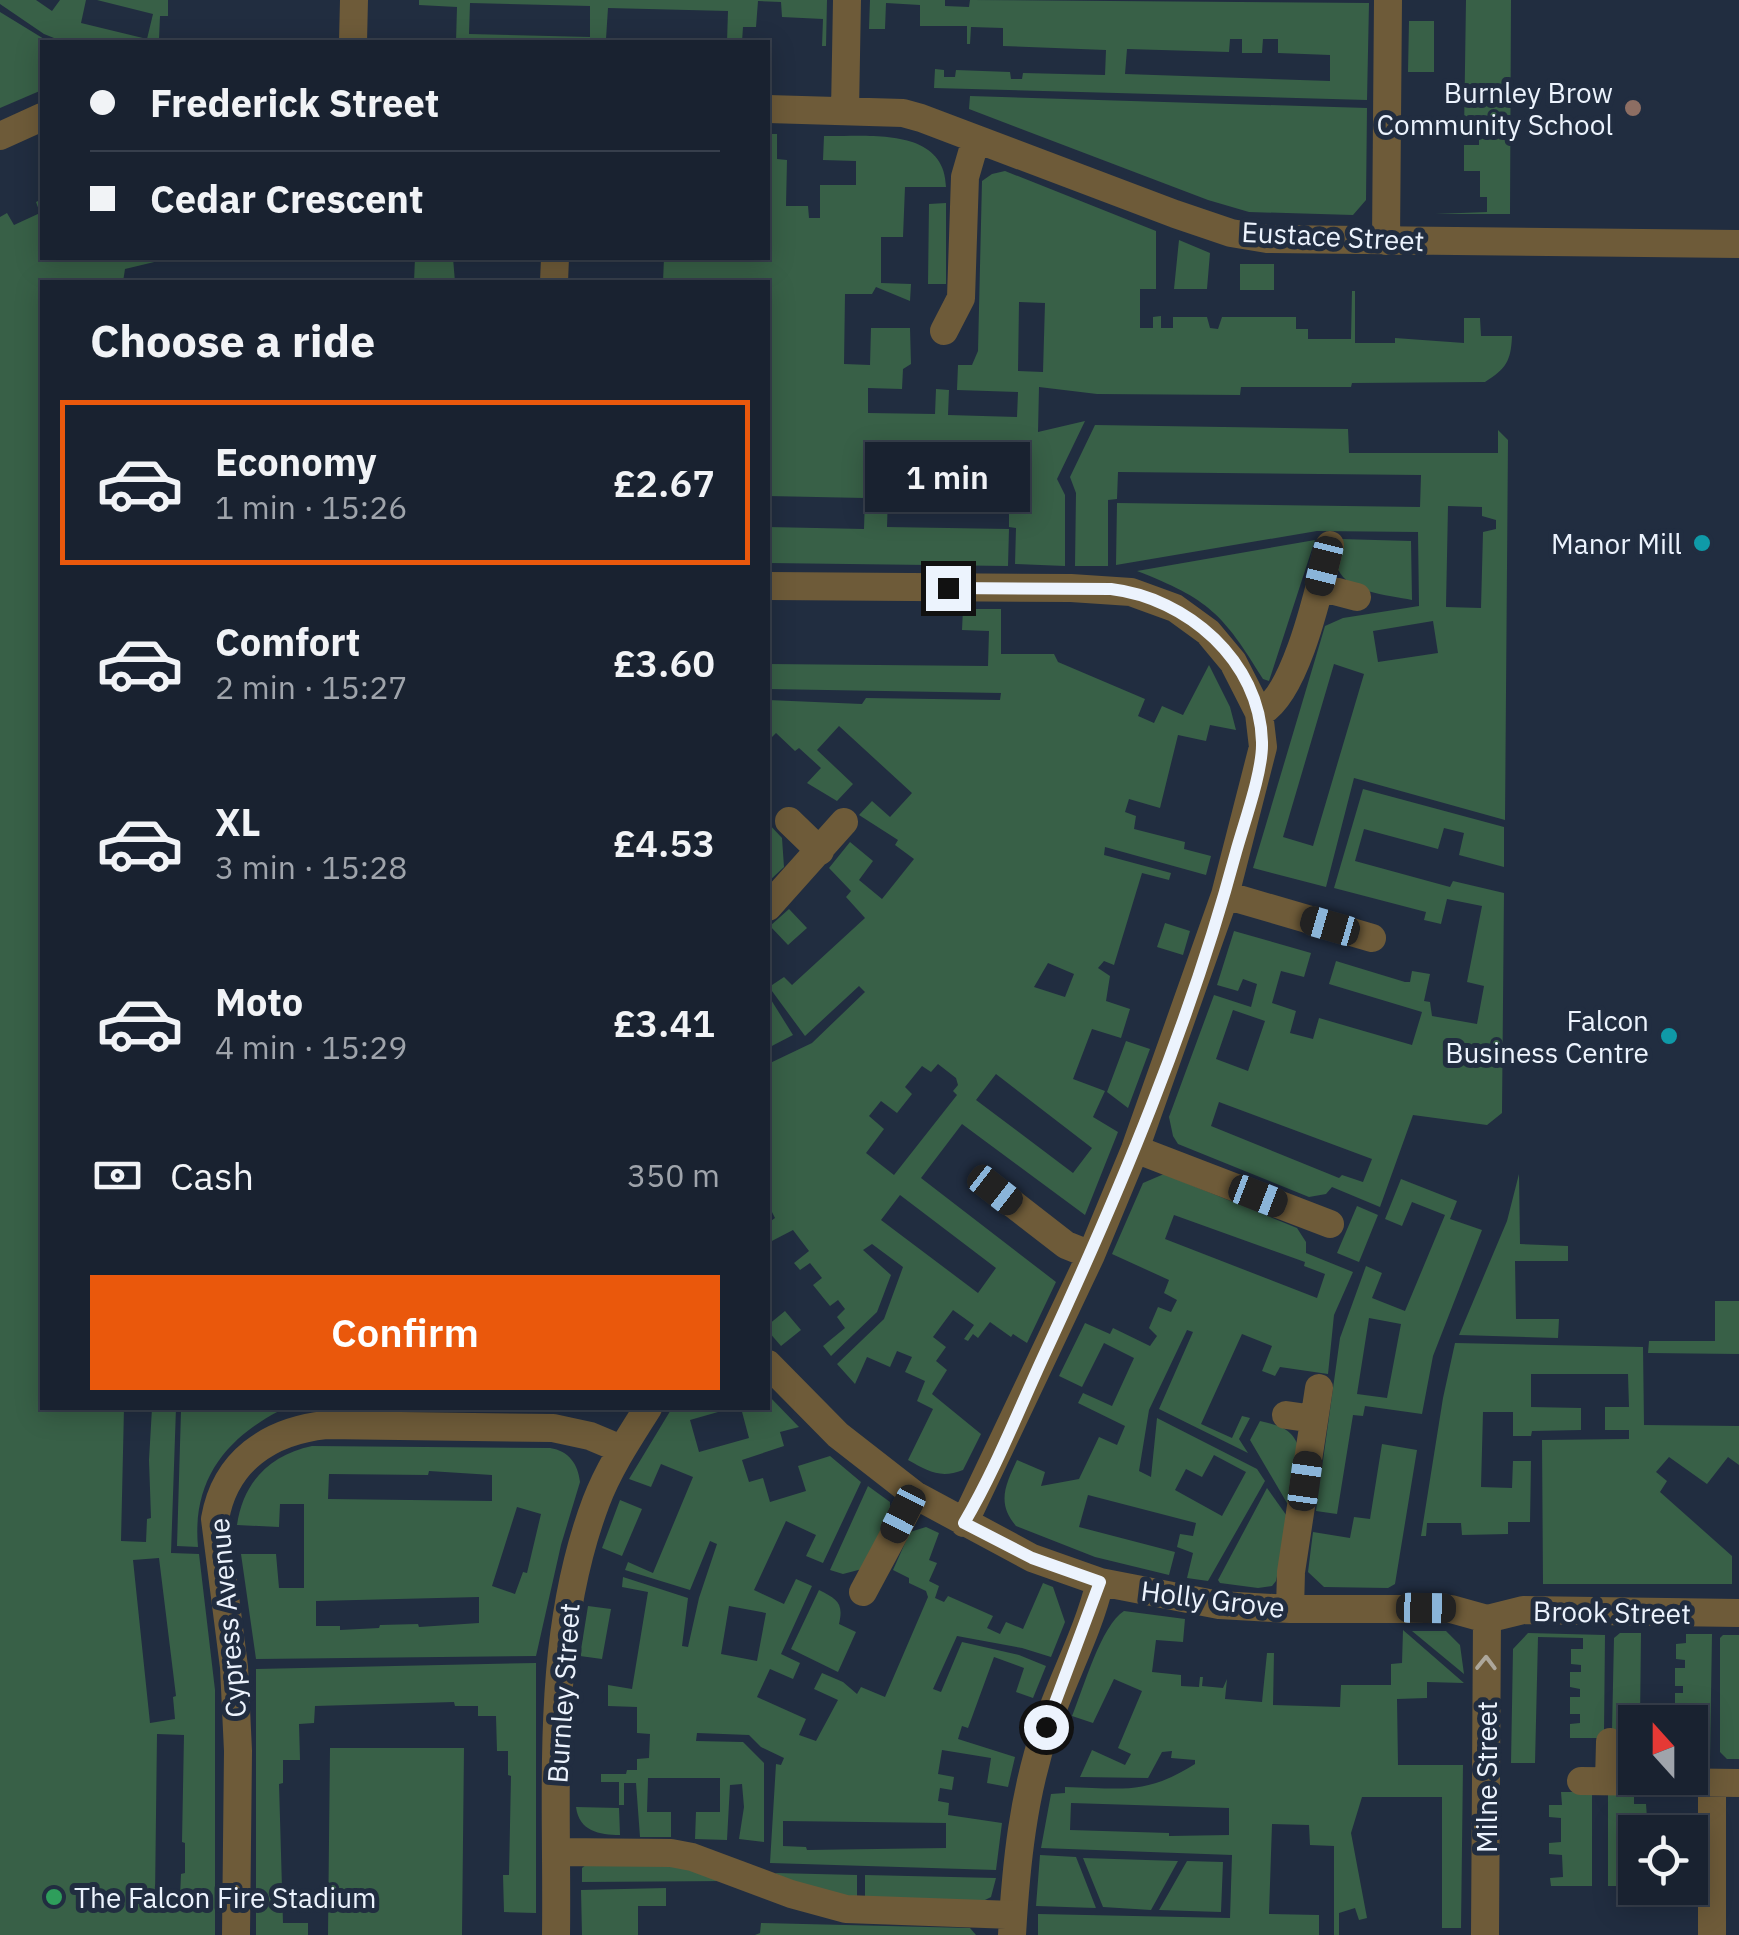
<!DOCTYPE html>
<meta charset="utf-8">
<style>
:root{--surface:#192230;--page:#262f3c;--text:#f1f3f6;--muted:#9fa4ab;--line:#373f4c;--accent:#ea580c}
body{margin:0;font-family:"IBM Plex Sans",sans-serif;background:var(--page);color:var(--text);height:100vh;display:flex;flex-direction:column;font-size:38px;white-space:nowrap}
*{box-sizing:border-box;margin:0}
p{font-size:32px;color:var(--muted)}
.icon{flex:none;width:55px;height:55px;fill:none;stroke:currentColor;stroke-width:2;stroke-linecap:round;stroke-linejoin:round}
.map{position:relative;flex:1;overflow:hidden}
.sheet{position:absolute;left:40px;top:280px;width:730px;height:1130px;display:flex;flex-direction:column;background:var(--surface);border-radius:0px;box-shadow:0 5px 25px #0003,0 0 0 2px var(--line)}
.sheet>*{flex:none}
.guide{position:absolute;left:40px;top:40px;width:730px;height:220px;border-radius:0px;box-shadow:0 5px 25px #0003,0 0 0 2px var(--line);display:grid;align-content:center;height:220px;padding:0 50px;background:var(--surface)}
.needle{width:65px;rotate:339deg}
.fabs{position:absolute;left:1618px;top:1705px;display:grid;gap:20px}
.fabs a{display:grid;place-items:center;width:90px;height:90px;border-radius:0px;background:var(--surface);box-shadow:0 5px 25px #0003,0 0 0 2px var(--line);font-size:50px}
.end{position:absolute;width:45px;height:45px;margin:-22px;border:12px solid #ecf3fd;background:#111;box-shadow:0 0 0 5px #111}
.from{border-radius:50%}
.bubble{position:absolute;height:70px;border-radius:0px;background:var(--surface);box-shadow:0 5px 25px #0003,0 0 0 2px var(--line);font-size:32px;font-weight:600;line-height:70px;text-align:center}
.car{position:absolute;width:30px;height:60px;margin:-30px -15px;border-radius:12px;box-shadow:0 0 8px 2px #0007;background:linear-gradient(#222 24%,#8ab4d8 0 40%,#222 0 76%,#8ab4d8 0 86%,#222 0)}
.guide b{display:flex;align-items:center;gap:35px;height:95px;font-size:38px}
.guide b+b{border-top:2px solid var(--line)}
.guide i{width:25px;height:25px;background:var(--text)}
ul{padding:0;list-style:none}
li{display:flex;align-items:center;gap:30px;height:165px;margin:0 20px 15px;padding:0 30px;border:5px solid transparent;border-radius:0px}
li div{flex:1}
li b{display:block;font-size:38px}
li em{font-style:normal;font-weight:600}
li.selected{border-color:var(--accent)}
li>.icon{width:90px;height:90px;stroke-width:1.5}
h2{padding:0 50px;font-size:45px;line-height:120px}
.pay{display:flex;align-items:center;gap:25px;height:110px;padding:0 50px;font-size:38px}
.pay p{margin-inline-start:auto}
.button{display:flex;gap:20px;margin-top:auto;padding:20px 50px}
.button a{flex:1;height:115px;border-radius:0px;background:var(--accent);color:#fff;font-size:40px;font-weight:600;line-height:115px;text-align:center}
.map>svg:first-child{display:block}
.green{fill:#386047;fill-rule:evenodd}
.lines{fill:none;stroke-linecap:round;stroke-linejoin:round}
.minor{stroke:#6e5b39;stroke-width:28}
.oneway{stroke:#ada79b}
.route{stroke:#ecf3fd;stroke-width:12}
.education-dot{fill:#8d6e63;stroke:#212d40;stroke-width:4}
.culture-dot{fill:#0f9aa8;stroke:#212d40;stroke-width:4}
.leisure-dot{fill:#2e9e5b;stroke:#212d40;stroke-width:4}
.labels{text-anchor:middle;dominant-baseline:central;stroke-width:10;stroke-linejoin:round;paint-order:stroke}
.poi-label{font-size:28px;fill:#ecf3fd;stroke:#212d40;text-anchor:end}
.street-label{font-size:28px;fill:#ecf3fd;stroke:#212d40}
</style>
<div class="map">
<svg width="1739" height="1935" viewBox="0 0 1739 1935">
<rect width="100%" height="100%" fill="#212d40"/>
<path class="green" d="M0,0H36L52,11L60,0H86L81,23L147,39L153,14L97,0H168V16H160L159,39L203,42H64L44,34L0,4Z
M419,0H827L826,46H822L823,19L782,17L781,2L758,1L756,27H743L742,42H727L728,11L608,8L606,39L723,42H456L457,7L419,5ZM470,3L590,6V37L469,34Z
M870,0H945V6L969,7L970,0L1369,3L1367,100L934,88L935,69L944,70V77H955L956,70L1010,72L1011,79H1022L1023,73L1105,75L1106,50L1003,46V28L971,27L970,44H967V26H920V5L886,3L885,29H869ZM1230,39H1242V53H1262L1263,39H1278V53L1330,55V81L1125,74L1127,49L1229,52Z
M1466,0H1511L1510,214H1435L1487,212V197H1480V171H1464V145H1479V133H1464Z
M0,12L49,42H42V90L0,108Z
M1409,21H1434V72H1408Z
M970,96L1367,108L1366,200L1353,215L1249,212L1208,200L969,109Z
M768,134H777V159L787,160L786,206H808L809,218H820V185H856V161L823,160L824,136C866,137 945,126 946,187H905L903,237H881V283L911,284L910,301L876,287L872,294H845L844,364L870,365L871,328H910L911,364L903,369L902,389L868,388V413L935,414L936,389L949,390L948,415L1017,417L1018,392L957,390L958,365H972L978,351L982,181L992,174L1005,171L1156,231V289H1140V328H1153V317L1161,316V328H1173V317H1207L1210,328L1218,329L1222,317H1296V329H1308V339H1351L1352,291H1355V343H1395V338L1464,343V318H1480L1481,336H1512C1511,361 1506,369 1485,382L1352,383L1351,387H1241L1240,395L1097,394L1039,387L1038,432L1085,421L1057,479L1065,495V566L1015,564L1016,528L1009,527V498L888,496L887,527L1009,529L1008,566L768,563V527L864,529L865,498L768,496V282H663L664,258H768ZM1019,302L1045,303L1043,372L1018,371Z
M42,199V258H171L125,269L123,282H42V1408H124L121,1541L146,1542L147,1519L151,1518L149,1460L152,1408H176L171,1553L199,1554L215,1690V1935H0V217L7,213L14,225L40,213L36,202ZM159,1558L176,1696L173,1697L175,1719L150,1723L133,1560ZM157,1734L184,1735L182,1842L185,1843V1873L181,1874L180,1897L155,1896Z
M946,203V284H928L929,204Z
M1179,240L1210,253L1207,289H1174Z
M415,258H453L455,282H414Z
M1240,264H1274V290H1240Z
M1095,425L1348,429L1349,453H1498V430L1508,440L1505,820L1354,778L1326,887L1253,868L1325,626L1343,618L1419,606L1418,532L1317,531L1116,565L1117,503L1420,507L1421,475L1118,472L1117,499L1108,500V566H1075L1076,493L1070,477ZM1448,506L1482,507V516L1496,520V529L1483,532L1481,608L1446,607ZM1433,621L1438,653L1378,662L1373,631ZM1334,664L1364,674L1313,846L1283,837Z
M1340,539L1411,541L1412,600C1389,595 1342,593 1336,563C1335,557 1339,546 1340,539Z
M1315,540L1269,681L1263,679C1223,614 1209,599 1137,571Z
M963,609H1001V654H1054L1058,662L1145,699L1138,716L1154,723L1162,706L1183,715L1209,665L1230,707L1236,730L1210,725L1206,741L1178,735L1160,808L1129,799L1125,812L1136,816L1134,829L1185,842L1184,849L1211,856L1206,875L1105,847L1104,855L1171,873L1169,880L1142,873L1114,965L1104,961L1098,968L1110,976L1106,1001L1130,1009L1121,1038L1092,1029L1073,1079L1105,1091L1093,1117L1118,1132L1085,1215L962,1124L921,1178L1056,1282L1027,1343L1013,1334L1011,1337L990,1322L978,1338L973,1334L968,1341L964,1339L974,1325L953,1310L933,1337L946,1347L936,1361L947,1370L932,1394L981,1434L963,1470C940,1479 928,1471 908,1460L933,1409L917,1401L925,1381L905,1372L912,1357L897,1351L890,1367L867,1357L855,1384L837,1364L884,1319L903,1267L872,1244L863,1250L891,1275L877,1312L831,1356L823,1346L845,1328L837,1317L845,1309L838,1300L830,1306L813,1285L822,1278L810,1263L800,1270L794,1263L809,1251L793,1230L768,1243V1223L775,1218L768,1204V1064L812,1043L865,992L859,986L805,1036L769,987L784,977L792,985L865,918L846,897L851,891L829,868L850,842L873,861L859,880L882,899L914,859L895,845L898,840L859,815L872,801L890,817L912,793L839,726L817,750L853,784L837,801L807,783L821,768L799,748L795,751L776,733L768,741V700L862,704L866,698L1000,700L1001,693L768,689V664L988,666L989,631L962,630ZM1048,963L1074,974L1065,997L1034,987ZM938,1064L956,1078L958,1085L953,1091L957,1095L894,1175L866,1153L884,1129L869,1116L881,1101L897,1113L912,1094L905,1087L922,1066L931,1072ZM996,1074L1092,1148L1073,1173L976,1100ZM900,1195L996,1268L978,1293L881,1220Z
M1363,789L1504,827V867L1459,855L1464,833L1444,828L1438,849L1364,829L1355,861L1450,887L1453,881L1504,893L1502,1113L1487,1125L1413,1115L1380,1207L1332,1187L1326,1194L1309,1197L1178,1144L1173,1136L1169,1117L1214,995L1251,1007L1257,984L1243,979L1238,991L1217,985L1234,931L1311,953L1304,977L1281,971L1272,1003L1296,1011L1290,1033L1313,1039L1319,1018L1412,1045L1422,1012L1329,984L1336,961L1405,982H1410L1412,971L1430,974L1424,1001L1430,1002L1432,1016L1477,1024L1484,986L1467,982L1482,906L1447,899L1441,924L1424,920L1426,912L1334,888ZM1233,1010L1265,1021L1248,1071L1216,1059ZM1219,1102L1372,1159L1363,1182L1342,1175L1339,1178L1211,1126Z
M768,814L772,818L768,823L782,838L784,867L768,882Z
M789,909L807,928L788,945L770,926Z
M1165,923L1190,931L1183,955L1157,947Z
M768,995L793,1035L768,1048Z
M1126,1041L1150,1049L1128,1108L1107,1092Z
M1164,1174L1297,1228L1306,1242V1253L1353,1272L1334,1315L1328,1374L1280,1367L1275,1376L1262,1371L1272,1346L1242,1334L1201,1424L1232,1438L1242,1416L1250,1418L1239,1439L1248,1453L1159,1409L1193,1332L1187,1330L1149,1410L1139,1471L1151,1477L1157,1418L1257,1469L1265,1481L1208,1581L1187,1578L1193,1553L1177,1547L1180,1534L1193,1536L1196,1523L1088,1495L1079,1527L1175,1552L1169,1575L1095,1557L1016,1526C996,1503 1006,1484 1017,1460L1045,1472L1041,1486L1079,1479L1099,1437L1117,1445L1125,1426L1078,1403L1083,1393L1112,1406L1134,1358L1104,1343L1082,1387L1059,1376L1085,1323L1110,1334L1113,1328L1150,1346L1157,1336L1149,1328L1158,1307L1171,1312L1177,1300L1164,1293L1169,1280L1112,1254L1143,1183ZM1174,1215L1305,1262L1304,1266L1325,1274L1317,1298L1165,1239ZM1214,1455L1246,1472L1222,1516L1175,1490L1186,1469L1202,1477Z
M1519,1174L1520,1244L1568,1246V1261H1515L1516,1319H1559L1558,1338L1459,1335L1507,1221Z
M1401,1179L1457,1201L1450,1219L1482,1230L1433,1356L1422,1414L1365,1406L1363,1416L1353,1415L1337,1514L1316,1511L1340,1338L1366,1266L1382,1273L1372,1298L1405,1311L1445,1215L1412,1202L1402,1226L1385,1219ZM1369,1318L1401,1324L1387,1398L1357,1394Z
M1357,1206L1378,1215L1359,1262L1337,1253Z
M1715,1301H1739V1354L1648,1353L1649,1341H1715Z
M785,1311L801,1330L781,1346L768,1331V1325Z
M1455,1343L1643,1347L1644,1425L1739,1426V1465L1728,1457L1707,1484L1669,1457L1656,1472L1667,1481L1660,1492L1732,1556V1584H1543L1542,1440L1629,1439V1430H1605V1407H1629L1628,1374H1531V1407L1581,1408V1430L1532,1431L1531,1436H1513V1412H1483L1481,1487L1512,1488L1513,1461H1531L1530,1522H1508V1534L1462,1535L1461,1523H1427L1426,1536H1421L1443,1398Z
M768,1395L799,1427L780,1432L784,1446L742,1460L749,1482L763,1478L770,1502L806,1491L798,1466L830,1456L861,1482L823,1563L806,1556L816,1535L786,1521L754,1590L784,1604L796,1579L812,1586L781,1654L800,1663L793,1679L770,1669L757,1697L806,1719L799,1735L816,1741L838,1700L814,1689L822,1673L843,1682L857,1694L861,1687L885,1697L928,1597L926,1591L909,1583V1578L893,1570L910,1532L926,1527L939,1533L929,1560L937,1563L929,1581L939,1586L935,1598L944,1602L948,1596L993,1616L987,1628L1000,1634L1006,1622L1023,1629L1043,1583L1053,1587L1065,1622L1051,1657L1022,1648L957,1636L933,1689L941,1692L962,1642L1019,1655L1046,1666L1033,1698L1016,1692L1024,1668L994,1657L968,1728L962,1726L958,1739L1015,1757L1008,1787L987,1783L991,1758L942,1750L938,1774L954,1777L952,1790L940,1788L938,1801L949,1803L948,1815L1002,1823L996,1870L770,1863L776,1764L781,1765L784,1758L761,1747L749,1735L697,1733L696,1741L743,1742L764,1763V1842L739,1839L744,1807L742,1784L730,1785L727,1840L695,1839L696,1812H720V1778H648L647,1812H671V1837H640L636,1783H624V1805H619V1782H601V1774H626L627,1770H637V1759L649,1758L650,1734L637,1733V1707L608,1706V1685L632,1689L648,1592L622,1587L623,1577L688,1598L682,1646L688,1647L699,1598L717,1544L710,1541L690,1590L625,1570L628,1562L653,1573L693,1477L661,1464L651,1487L629,1479L672,1408H732L690,1420L699,1452L749,1438L741,1408H768ZM729,1606L766,1613L757,1661L721,1654ZM783,1821L946,1823V1848L807,1850L806,1847L783,1846Z
M181,1411H279C224,1440 192,1482 198,1547L177,1546Z
M1260,1421C1280,1426 1292,1428 1299,1448L1291,1503H1287L1250,1440Z
M1382,1444L1417,1450L1395,1584L1388,1588L1324,1587L1308,1572L1313,1532L1350,1538L1354,1517L1370,1519Z
M312,1446L550,1448C569,1451 578,1464 580,1482L561,1545L536,1656L256,1659L241,1554H276L279,1588H304V1504H280L279,1527L237,1525C243,1482 270,1455 312,1446ZM429,1471L492,1475V1501L328,1499L329,1474L428,1475ZM517,1507L541,1514L527,1573L523,1572L515,1594L492,1586ZM479,1597V1623L419,1627L418,1624L380,1625L379,1628L340,1630V1626H316V1601Z
M868,1486L890,1502V1512L862,1569L843,1574L830,1570Z
M1267,1488L1289,1519L1276,1581L1272,1586L1258,1588L1220,1583L1218,1580Z
M620,1500L642,1509L622,1556L602,1548Z
M819,1590C837,1599 844,1603 839,1624L856,1632L838,1672L791,1649Z
M588,1606L611,1609L602,1659L580,1656Z
M1124,1611L1185,1619L1183,1642L1156,1640L1152,1672L1181,1675V1686L1199,1687L1200,1677H1203L1202,1686L1223,1688L1227,1679L1225,1699L1262,1702L1267,1653H1274L1273,1705L1340,1707L1341,1685H1391V1664L1402,1663L1403,1630L1464,1683L1427,1682V1698L1397,1699L1398,1765H1463L1461,1928H1442V1797H1362L1351,1833L1367,1918L1359,1920L1355,1908L1339,1913V1935H1334V1846L1310,1845L1309,1825L1272,1824L1269,1914L1319,1915V1935H1038V1914L1230,1918L1232,1855L1041,1848L1051,1794L1065,1793V1787C1122,1788 1144,1796 1195,1764V1760L1171,1758L1172,1751L1162,1752L1148,1778L1080,1777L1092,1750L1125,1765L1131,1754L1118,1748L1142,1691L1114,1679L1093,1723L1072,1716C1083,1690 1101,1625 1124,1611ZM1071,1803L1229,1808V1835L1169,1836V1833L1070,1830Z
M1412,1631H1446L1460,1645L1464,1674Z
M1528,1633L1605,1635L1604,1732L1597,1738H1570V1724L1580,1723V1714H1570V1697H1580V1689L1570,1687V1672H1581V1665L1571,1664V1649H1583V1638L1538,1637L1535,1763H1511L1513,1649Z
M1620,1633H1641L1640,1722H1635V1733L1612,1730L1614,1638Z
M1686,1634H1712L1710,1758H1690V1722H1675V1720L1684,1719V1710H1675V1693H1683V1686H1675V1668H1685V1660L1676,1659V1644L1686,1643Z
M1723,1635H1739V1759H1727L1720,1752V1638Z
M536,1663V1913L504,1912L503,1875H509L511,1776L508,1775V1751H497L496,1716H478V1706H455L454,1702L315,1706L314,1723L299,1724L300,1760H283V1783L279,1784L283,1923H308V1935H256V1669Z
M330,1748H464L462,1935H328Z
M1561,1792H1592V1886H1551L1550,1878L1563,1877L1562,1855L1549,1854V1843L1561,1842V1818L1549,1817V1805H1562Z
M1608,1792H1634V1804H1646L1647,1818L1636,1819L1635,1886H1608Z
M576,1807L619,1808L620,1835C599,1835 579,1831 576,1807Z
M1040,1855L1076,1857L1096,1908L1036,1906Z
M1083,1858L1178,1861L1151,1910L1103,1907Z
M1187,1861L1223,1862L1221,1912L1159,1910Z
M686,1863L729,1881L582,1882V1868L587,1864Z
M775,1873L857,1875V1898L798,1885Z
M865,1875L996,1878L991,1897L983,1901L865,1898Z
M666,1888V1906H638V1935H582L581,1890Z
M761,1923L970,1928L976,1935H755L760,1933Z"/>
<g class="lines">
<path class="minor" d="M353,42L354,0
M768,109L903,113L921,118L1175,214L1231,233L1267,239L1739,244
M845,111L847,0
M0,136L42,117
M1386,241L1388,0
M554,282L555,258
M944,331L961,298L965,177L976,139
M768,586L1071,588L1131,592L1175,608L1208,632L1233,662L1259,713L1263,747L1225,895L1135,1149L1091,1255L964,1523
M1319,587L1357,597
M1259,713C1296,698 1320,585 1330,545
M789,821L820,851
M1225,895L1372,938
M768,907L844,822
M1135,1149L1330,1224
M995,1190L1066,1245L1091,1255
M768,1364L838,1435L915,1495L1032,1558L1100,1582L1219,1605L1290,1609H1451L1487,1619
M1286,1415L1314,1419
M863,1592L915,1495
M1290,1609L1291,1572L1319,1388
M1487,1619L1523,1610L1739,1613
M1581,1781L1739,1783
M1609,1781L1610,1742
M557,1852L671,1853L692,1857L791,1894L846,1909L1013,1915
M236,1935L238,1751L234,1667L215,1519C225,1461 269,1431 326,1425L553,1428L590,1436L621,1449
M556,1935C558,1790 544,1640 596,1502C609,1468 629,1438 648,1408
M1012,1935C1016,1865 1023,1795 1046,1728C1062,1679 1088,1633 1100,1582
M1485,1935L1487,1619
M1712,1935V1783"/>
</g>
<defs><path id="oneway-chevron" d="M-2-3.5L2.5 0L-2 3.5" fill="none" stroke-width="1.6" stroke-linecap="round" stroke-linejoin="round" transform="scale(2.5)"/></defs>
<use class="oneway" href="#oneway-chevron" transform="translate(1486 1663) rotate(-89)"/>
<g class="lines">
<path class="route" d="M948,588L1111,589C1187,598 1260,661 1262,742C1263,771 1244,823 1236,852C1190,1024 1120,1191 1045,1353C1019,1409 996,1469 964,1523L1032,1558L1100,1582L1046,1727"/>
</g>
<circle class="education-dot" cx="1633" cy="108" r="10"/>
<g class="culture-dot">
<circle cx="1702" cy="543" r="10"/>
<circle cx="1669" cy="1036" r="10"/>
</g>
<circle class="leisure-dot" cx="54" cy="1897" r="10"/>
<g class="labels">
<g class="poi-label">
<text x="1613" y="92">Burnley Brow<tspan x="1613" dy="32">Community School</tspan></text>
<text x="1682" y="543">Manor Mill</text>
<text x="1649" y="1020">Falcon<tspan x="1649" dy="32">Business Centre</tspan></text>
<text x="74" y="1897" text-anchor="start">The Falcon Fire Stadium</text>
</g>
<g class="street-label">
<text transform="translate(1333 236) rotate(3)">Eustace Street</text>
<text transform="translate(1213 1599) rotate(7)">Holly Grove</text>
<text transform="translate(1612 1612) rotate(1)">Brook Street</text>
<text transform="translate(227 1618) rotate(-95)">Cypress Avenue</text>
<text transform="translate(563 1693) rotate(-86)">Burnley Street</text>
<text transform="translate(1486 1777) rotate(-90)">Milne Street</text>
</g>
</g>
</svg>
<div class="fabs">
<a><svg class="needle" viewBox="-14 -14 28 28"><path d="M0-13l5 13h-10z" fill="#e53935"/><path d="M0 13l5-13h-10z" fill="#9fa4ab"/></svg></a>
<a><svg class="icon" aria-label="locate" viewBox="0 0 24 24"><circle cx="12" cy="12" r="6"/><path d="M12 2v4M12 18v4M2 12h4M18 12h4"/></svg></a>
</div>
<i class="end from" style="left:1046px;top:1727px"></i>
<i class="end" style="left:948px;top:588px"></i>
<div class="bubble" style="left:865px;top:442px;width:165px">1 min</div>
<i class="car" style="left:1324px;top:566px;rotate:194deg"></i>
<i class="car" style="left:1330px;top:926px;rotate:286deg"></i>
<i class="car" style="left:995px;top:1190px;rotate:128deg"></i>
<i class="car" style="left:1258px;top:1196px;rotate:111deg"></i>
<i class="car" style="left:1305px;top:1481px;rotate:8deg"></i>
<i class="car" style="left:903px;top:1514px;rotate:207deg"></i>
<i class="car" style="left:1426px;top:1608px;rotate:91deg"></i>
<div class="guide">
<b><i class="from"></i>Frederick Street</b>
<b><i></i>Cedar Crescent</b>
</div>
<section class="sheet">
<h2>Choose a ride</h2>
<ul>
<li class="selected"><svg class="icon" aria-label="car" viewBox="0 0 24 24"><path d="M5 17H2v-5l4-1 3-4h7l3 4 3 1v5h-3M9 17h6M6 11h13"/><circle cx="7" cy="17" r="2"/><circle cx="17" cy="17" r="2"/></svg><div><b>Economy</b><p>1 min · 15:26</p></div><em>£2.67</em></li>
<li><svg class="icon" aria-label="car" viewBox="0 0 24 24"><path d="M5 17H2v-5l4-1 3-4h7l3 4 3 1v5h-3M9 17h6M6 11h13"/><circle cx="7" cy="17" r="2"/><circle cx="17" cy="17" r="2"/></svg><div><b>Comfort</b><p>2 min · 15:27</p></div><em>£3.60</em></li>
<li><svg class="icon" aria-label="car" viewBox="0 0 24 24"><path d="M5 17H2v-5l4-1 3-4h7l3 4 3 1v5h-3M9 17h6M6 11h13"/><circle cx="7" cy="17" r="2"/><circle cx="17" cy="17" r="2"/></svg><div><b>XL</b><p>3 min · 15:28</p></div><em>£4.53</em></li>
<li><svg class="icon" aria-label="car" viewBox="0 0 24 24"><path d="M5 17H2v-5l4-1 3-4h7l3 4 3 1v5h-3M9 17h6M6 11h13"/><circle cx="7" cy="17" r="2"/><circle cx="17" cy="17" r="2"/></svg><div><b>Moto</b><p>4 min · 15:29</p></div><em>£3.41</em></li>
</ul>
<div class="pay"><svg class="icon" aria-label="cash" viewBox="0 0 24 24"><path d="M3 7h18v10H3z"/><circle cx="12" cy="12" r="2"/></svg>Cash<p>350 m</p></div>
<div class="button"><a>Confirm</a></div>
</section>
</div>
